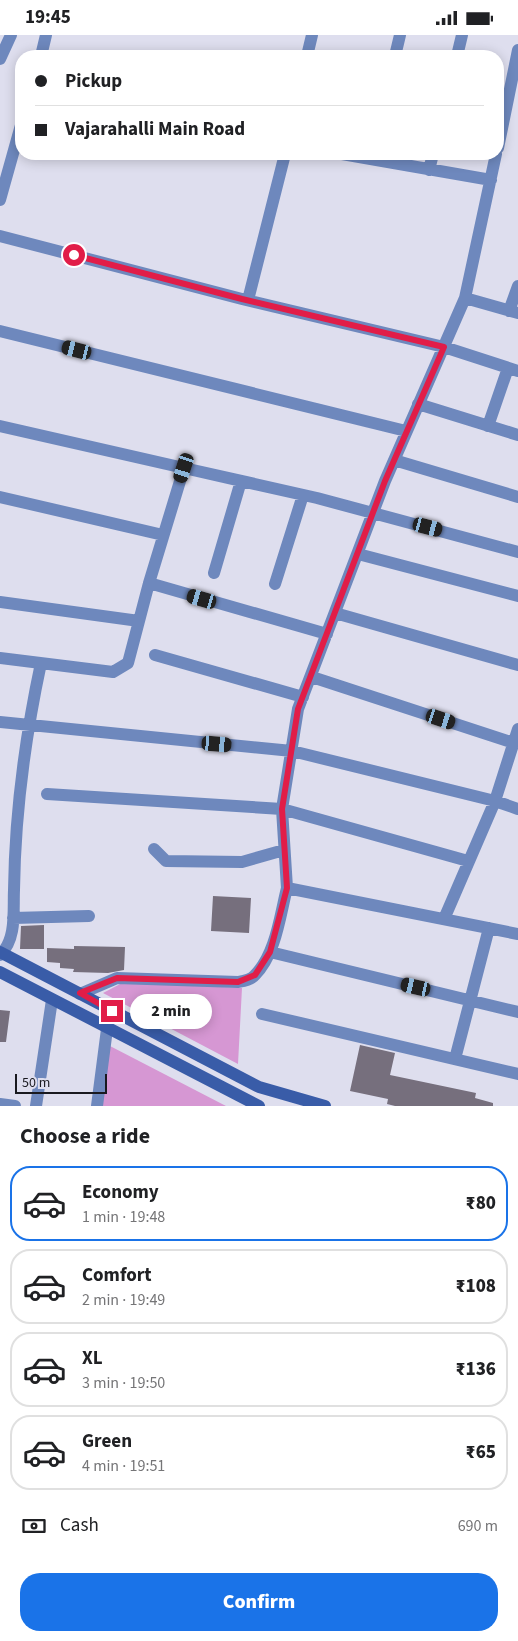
<!DOCTYPE html>
<meta charset="utf-8">
<style>
:root{--surface:#fff;--page:#f6f6f6;--text:#202124;--muted:#757577;--line:#e0e0e0;--accent:#1a73e8}
body{margin:0;font-family:"Source Sans 3",sans-serif;background:var(--page);color:var(--text);height:100vh;display:flex;flex-direction:column;font-size:19px;white-space:nowrap}
*{box-sizing:border-box;margin:0}
p{font-size:16px;color:var(--muted)}
.icon{flex:none;width:28px;height:28px;fill:none;stroke:currentColor;stroke-width:2;stroke-linecap:round;stroke-linejoin:round}
.map{position:relative;height:1071px;overflow:hidden}
.panel{display:flex;flex-direction:column;background:var(--surface);flex:1}
.panel>*{flex:none}
.top-card{position:absolute;left:15px;top:15px;width:489px;height:110px;border-radius:20px;box-shadow:0 2px 12px #0003;display:grid;align-content:center;height:110px;padding:0 20px;background:var(--surface)}
.scale{position:absolute;left:15px;bottom:12px;width:92px;box-sizing:border-box;padding-left:5px;border:2px solid #19191f;border-top:0;font-size:14px;line-height:18px;white-space:nowrap;color:#19191f;-webkit-text-stroke:4px #dedeee;paint-order:stroke}
.end{position:absolute;width:22px;height:22px;margin:-11px;border:6px solid #e11d48;background:#fff;box-shadow:0 0 0 2px #fff}
.from{border-radius:50%}
.bubble{position:absolute;height:35px;border-radius:18px;background:var(--surface);box-shadow:0 2px 12px #0003;font-size:16px;font-weight:800;line-height:35px;text-align:center}
.car{position:absolute;width:15px;height:30px;margin:-15px -8px;border-radius:6px;box-shadow:0 0 4px 1px #0007;background:linear-gradient(#222 24%,#8ab4d8 0 40%,#222 0 76%,#8ab4d8 0 86%,#222 0)}
.top-card b{display:flex;align-items:center;gap:18px;height:48px;font-size:19px}
.top-card b+b{border-top:1px solid var(--line)}
.top-card i{width:12px;height:12px;background:var(--text)}
ul{padding:0;list-style:none}
li{display:flex;align-items:center;gap:15px;height:75px;margin:0 10px 8px;padding:0 10px;border:2px solid var(--line);border-radius:20px}
li div{flex:1}
li b{display:block;font-size:19px}
li em{font-style:normal;font-weight:800}
li.current{border-color:var(--accent)}
li>.icon{width:45px;height:45px;stroke-width:1.5}
h2{padding:0 20px;font-size:22px;line-height:60px}
.pay{display:flex;align-items:center;gap:12px;height:55px;padding:0 20px;font-size:19px}
.pay p{margin-inline-start:auto}
.button{display:flex;gap:10px;margin-top:auto;padding:10px 20px}
.button a{flex:1;height:58px;border-radius:20px;background:var(--accent);color:#fff;font-size:20px;font-weight:800;line-height:58px;text-align:center}
.status{display:flex;justify-content:space-between;align-items:center;height:35px;padding:0 25px;background:var(--surface);direction:ltr}
.status svg{height:14px;fill:currentColor}
.map>svg:first-child{display:block}
.green{fill:#d697d3}
.building{fill:#766f7d}
.lines{fill:none;stroke-linecap:round;stroke-linejoin:round}
.street{stroke:#6e88bd;stroke-width:12}
.secondary{stroke:#395ca8;stroke-width:12}
.route{stroke:#e11d48;stroke-width:6}
</style>
<div class="status"><b>19:45</b><svg viewBox="0 0 49 12"><path d="M0 12V9h3v3zM5 12V6h3v6zM10 12V3h3v9zM15 12V0h3v12zM26 1h20v11H26zM47 4h2v5h-2z"/></svg></div>
<div class="map">
<svg width="518" height="1071" viewBox="0 0 518 1071">
<rect width="100%" height="100%" fill="#dedeee"/>
<path class="green" d="M124,947L242,953L238,1029L103,958Z
M110,1011L226,1071H101Z"/>
<path class="building" d="M213,861L251,863L249,898L211,896Z
M44,890V914H20L21,891Z
M74,911L125,912L124,935L108,938L73,937L74,934L60,933V928L47,927V913L74,914Z
M0,975L10,976L6,1007H0Z
M360,1010L395,1018L390,1040L476,1058L475,1063L493,1068V1071H395L387,1069L388,1064L350,1056Z"/>
<g class="lines">
<path class="street" d="M41,21L46,0
M307,21L312,0
M395,21L400,0
M457,21L462,0
M0,24L11,0
M498,113L518,15
M342,119L491,145
M496,119L465,263L385,446L298,674L282,774L287,853L518,899
M429,135L433,119
M0,165L21,90
M0,201L242,264L444,312L518,336
M465,263L518,278
M248,265L285,119
M509,276L518,251
M0,296L406,396
M418,369L518,400
M0,391L184,433
M488,391L508,333
M394,425L518,462
M0,462L163,500
M358,519L518,561
M214,538L241,446
M149,548L327,599
M275,549L303,460
M0,567L139,586
M335,578L518,630
M155,620L303,662
M0,623L113,637L128,628L149,548L184,433L317,463L518,517
M312,642L514,708
M0,687L292,716L495,766L518,774
M47,759L282,774L468,826
M154,814L166,826L242,827L284,815
M13,883L89,881
M444,884L495,766L518,694
M270,917L518,977
M0,920C17,904 13,876 14,855C15,778 25,703 41,628
M80,959L117,943L238,947C244,946 251,945 255,940C276,919 280,880 287,853
M262,979L518,1039
M455,1024L489,893
M0,1069L15,1071
M36,1071L52,965
M97,1071L107,994"/>
<path class="secondary" d="M0,917L259,1052L325,1071
M0,937L259,1071"/>
</g>
<g class="lines">
<path class="route" d="M74,220L242,264L444,312L385,446L298,674L282,774L287,853L270,917L255,940L238,947L117,943L80,958L112,976"/>
</g>
</svg>
<div class="scale">50 m</div>
<i class="end from" style="left:74px;top:220px"></i>
<i class="end" style="left:112px;top:976px"></i>
<div class="bubble" style="left:130px;top:959px;width:82px">2 min</div>
<i class="car" style="left:77px;top:315px;rotate:284deg"></i>
<i class="car" style="left:184px;top:433px;rotate:198deg"></i>
<i class="car" style="left:428px;top:492px;rotate:105deg"></i>
<i class="car" style="left:202px;top:564px;rotate:286deg"></i>
<i class="car" style="left:441px;top:684px;rotate:108deg"></i>
<i class="car" style="left:217px;top:709px;rotate:95deg"></i>
<i class="car" style="left:416px;top:952px;rotate:283deg"></i>
<div class="top-card">
<b><i class="from"></i>Pickup</b>
<b><i></i>Vajarahalli Main Road</b>
</div>
</div>
<section class="panel">
<h2>Choose a ride</h2>
<ul>
<li class="current"><svg class="icon" aria-label="car" viewBox="0 0 24 24"><path d="M5 17H2v-5l4-1 3-4h7l3 4 3 1v5h-3M9 17h6M6 11h13"/><circle cx="7" cy="17" r="2"/><circle cx="17" cy="17" r="2"/></svg><div><b>Economy</b><p>1 min · 19:48</p></div><em>₹80</em></li>
<li><svg class="icon" aria-label="car" viewBox="0 0 24 24"><path d="M5 17H2v-5l4-1 3-4h7l3 4 3 1v5h-3M9 17h6M6 11h13"/><circle cx="7" cy="17" r="2"/><circle cx="17" cy="17" r="2"/></svg><div><b>Comfort</b><p>2 min · 19:49</p></div><em>₹108</em></li>
<li><svg class="icon" aria-label="car" viewBox="0 0 24 24"><path d="M5 17H2v-5l4-1 3-4h7l3 4 3 1v5h-3M9 17h6M6 11h13"/><circle cx="7" cy="17" r="2"/><circle cx="17" cy="17" r="2"/></svg><div><b>XL</b><p>3 min · 19:50</p></div><em>₹136</em></li>
<li><svg class="icon" aria-label="car" viewBox="0 0 24 24"><path d="M5 17H2v-5l4-1 3-4h7l3 4 3 1v5h-3M9 17h6M6 11h13"/><circle cx="7" cy="17" r="2"/><circle cx="17" cy="17" r="2"/></svg><div><b>Green</b><p>4 min · 19:51</p></div><em>₹65</em></li>
</ul>
<div class="pay"><svg class="icon" aria-label="cash" viewBox="0 0 24 24"><path d="M3 7h18v10H3z"/><circle cx="12" cy="12" r="2"/></svg>Cash<p>690 m</p></div>
<div class="button"><a>Confirm</a></div>
</section>
